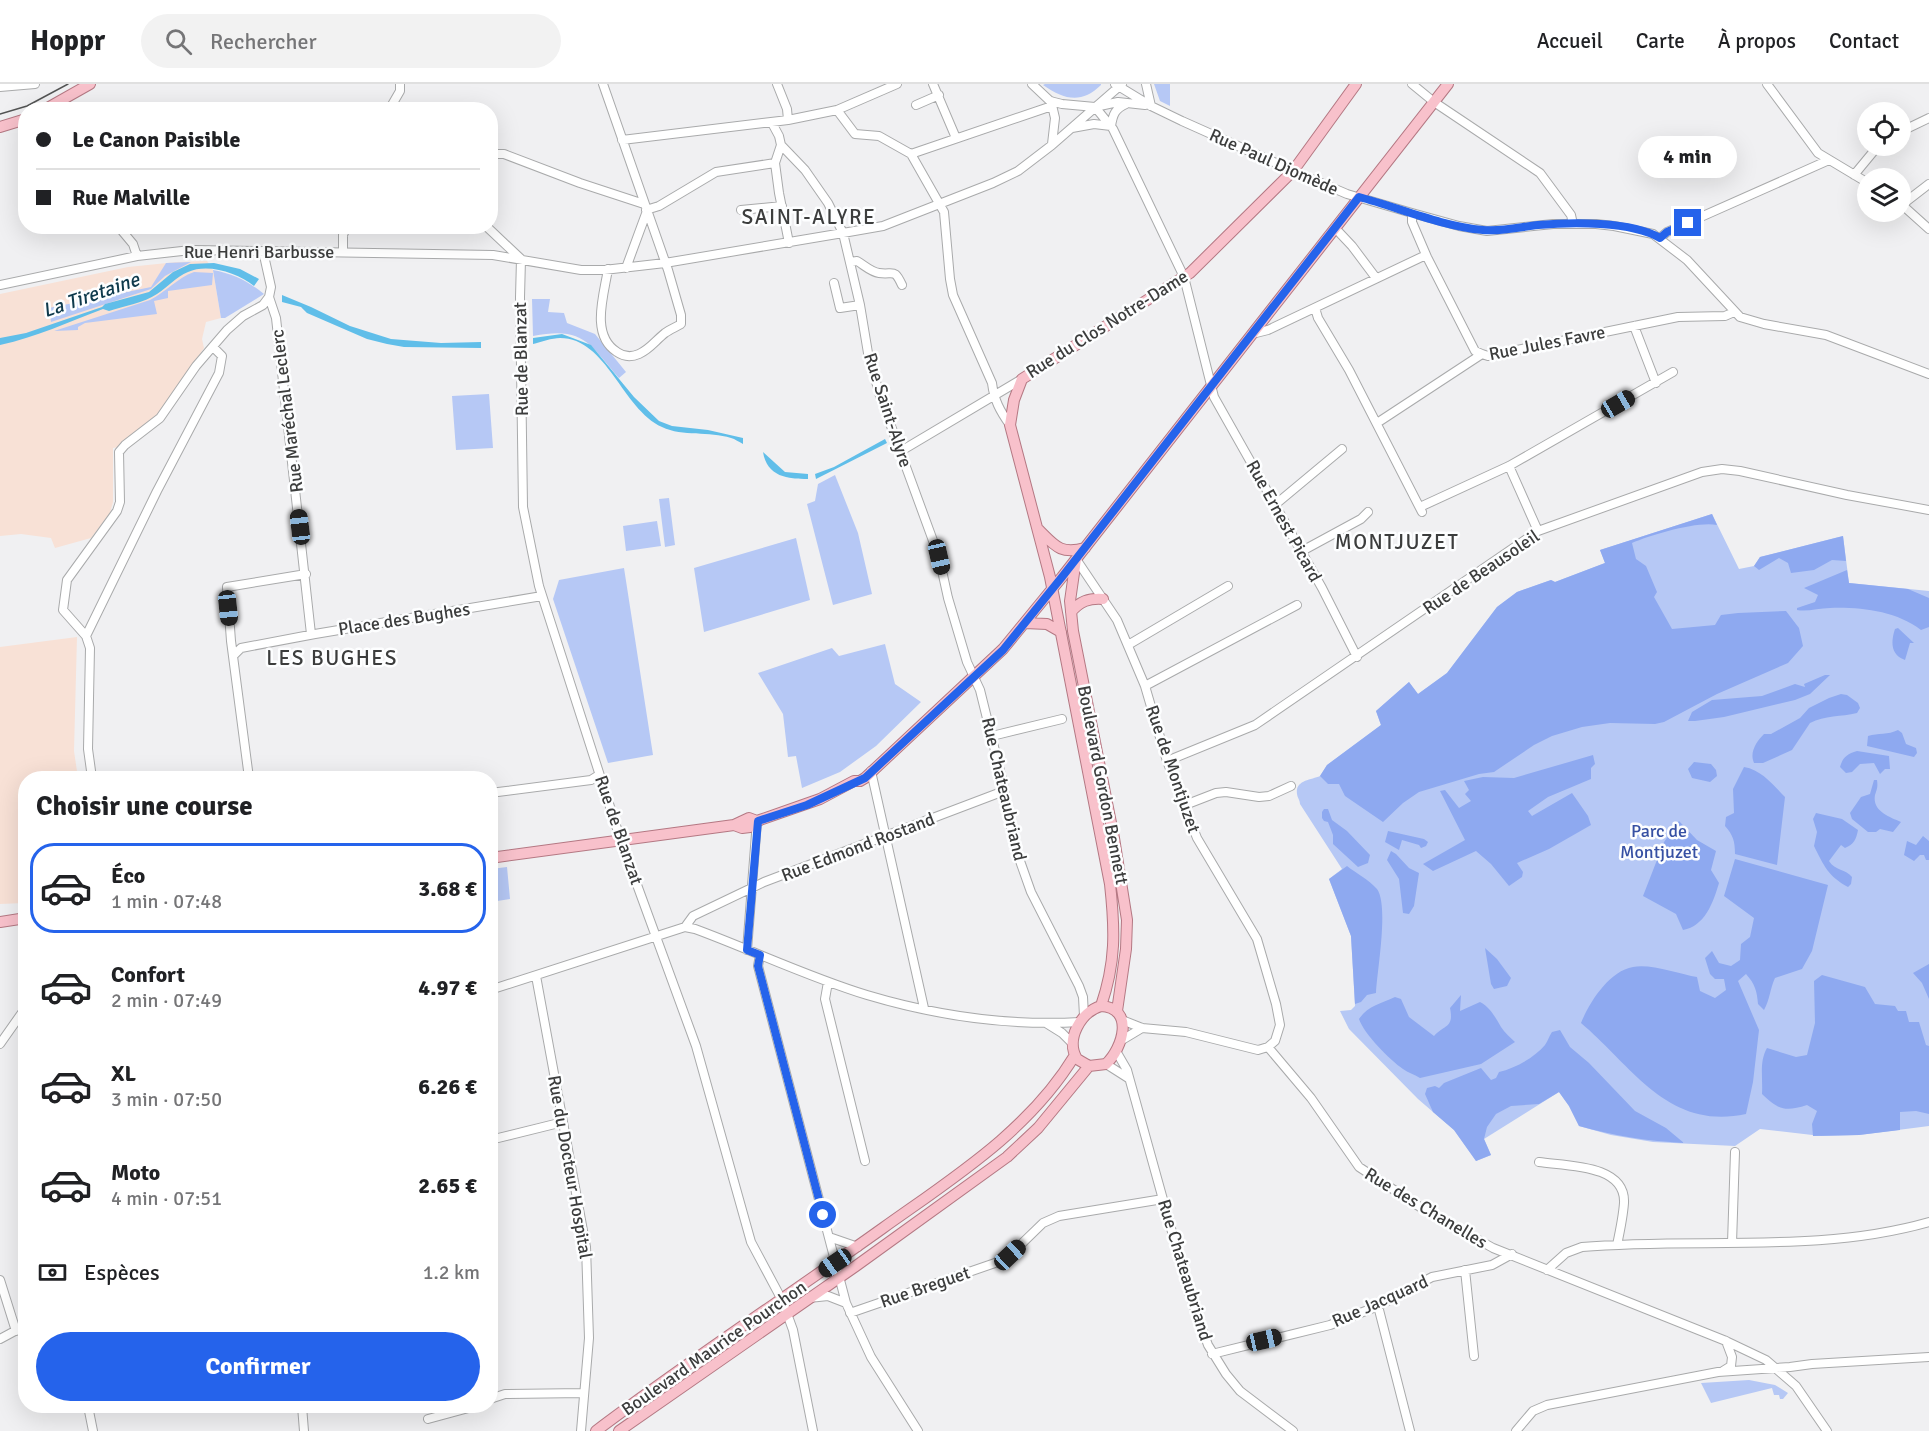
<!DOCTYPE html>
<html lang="fr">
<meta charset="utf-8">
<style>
:root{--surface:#fff;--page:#f2f2f2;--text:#202124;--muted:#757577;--line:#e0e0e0;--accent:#2563eb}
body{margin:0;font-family:Signika,sans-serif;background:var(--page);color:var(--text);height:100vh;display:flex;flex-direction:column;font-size:22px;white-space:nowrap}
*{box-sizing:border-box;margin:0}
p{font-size:20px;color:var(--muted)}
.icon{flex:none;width:33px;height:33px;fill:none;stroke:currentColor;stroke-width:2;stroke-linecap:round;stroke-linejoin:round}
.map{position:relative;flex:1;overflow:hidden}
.panel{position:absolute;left:18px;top:687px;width:480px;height:642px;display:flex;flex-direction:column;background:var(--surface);border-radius:24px;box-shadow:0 6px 24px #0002}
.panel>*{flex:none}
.top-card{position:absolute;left:18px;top:18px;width:480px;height:132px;border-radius:24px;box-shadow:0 6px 24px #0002;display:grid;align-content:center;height:132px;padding:0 18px;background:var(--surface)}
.buttons{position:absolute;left:1857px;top:18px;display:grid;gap:12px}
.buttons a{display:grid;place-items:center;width:54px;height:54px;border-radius:50%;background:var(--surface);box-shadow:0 6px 24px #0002;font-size:30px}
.end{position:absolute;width:27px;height:27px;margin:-14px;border:8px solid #2563eb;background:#fff;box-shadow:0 0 0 3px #fff}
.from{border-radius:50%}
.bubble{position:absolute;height:42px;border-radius:21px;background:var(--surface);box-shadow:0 6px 24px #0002;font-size:20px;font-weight:700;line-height:42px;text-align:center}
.car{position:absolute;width:18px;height:36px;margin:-18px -9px;border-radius:8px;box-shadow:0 0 4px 2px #0007;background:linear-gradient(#222 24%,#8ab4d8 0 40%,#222 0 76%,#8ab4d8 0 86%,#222 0)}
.top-card b{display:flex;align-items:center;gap:21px;height:57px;font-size:22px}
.top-card b+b{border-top:2px solid var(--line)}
.top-card i{width:15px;height:15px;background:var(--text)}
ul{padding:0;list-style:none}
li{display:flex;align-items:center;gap:18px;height:90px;margin:0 12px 9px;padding:0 6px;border:3px solid transparent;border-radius:24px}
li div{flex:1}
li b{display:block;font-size:22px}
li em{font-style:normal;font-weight:700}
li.on{border-color:var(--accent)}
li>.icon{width:54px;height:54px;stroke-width:1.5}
h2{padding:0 18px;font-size:27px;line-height:72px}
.pay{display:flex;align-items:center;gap:15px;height:66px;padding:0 18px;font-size:22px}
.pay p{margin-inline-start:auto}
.action{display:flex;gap:12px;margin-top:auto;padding:12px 18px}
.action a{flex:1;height:69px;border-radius:36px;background:var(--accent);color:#fff;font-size:24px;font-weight:700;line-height:69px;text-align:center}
header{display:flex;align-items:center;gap:36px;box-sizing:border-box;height:84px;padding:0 30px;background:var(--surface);border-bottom:2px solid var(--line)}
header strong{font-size:28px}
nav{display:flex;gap:33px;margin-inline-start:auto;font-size:21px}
.search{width:420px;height:54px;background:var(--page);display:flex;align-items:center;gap:15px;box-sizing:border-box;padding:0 21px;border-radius:33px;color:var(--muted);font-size:22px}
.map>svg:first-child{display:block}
.industrial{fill:#f8e1d6}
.green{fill:#b6c8f5}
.forest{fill:#8ea9f0}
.water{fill:#60bee9}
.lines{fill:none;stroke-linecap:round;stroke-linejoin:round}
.minor-casing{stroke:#a9aaab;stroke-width:10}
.major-casing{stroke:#b47883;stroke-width:12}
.minor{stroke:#fff;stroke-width:8}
.major{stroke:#f8c1cb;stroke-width:10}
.tram{stroke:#535454;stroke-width:1.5}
.route{stroke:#2563eb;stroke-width:8}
.labels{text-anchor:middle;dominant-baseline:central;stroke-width:5;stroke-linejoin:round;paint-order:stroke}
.street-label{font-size:18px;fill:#3c3d3d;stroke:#fdfeff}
.park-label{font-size:18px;fill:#3650a3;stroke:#fdfeff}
.water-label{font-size:20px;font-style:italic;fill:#0f3a4c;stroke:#fdfeff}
.quarter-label{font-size:21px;letter-spacing:1.5px;fill:#3c3d3d;stroke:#fdfeff}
</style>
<header>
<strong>Hoppr</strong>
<div class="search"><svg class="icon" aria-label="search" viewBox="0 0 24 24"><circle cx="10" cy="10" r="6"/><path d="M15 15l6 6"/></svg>Rechercher</div>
<nav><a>Accueil</a><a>Carte</a><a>À propos</a><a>Contact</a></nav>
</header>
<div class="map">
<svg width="1929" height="1347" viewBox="0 0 1929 1347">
<rect width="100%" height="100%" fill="#f0f0f2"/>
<path class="industrial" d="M207,177L213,186L221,234L206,238L202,255L204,264L159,333L119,363L113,364V418L110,429L91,454L55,464L51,454L21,450L0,452V210L128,183L177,178Z
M77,553L74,667L78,694H26L25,819L0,820V563Z"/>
<path class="green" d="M1045,0H1101V1C1082,20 1064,16 1043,1Z
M1154,0H1170V22L1160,17Z
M191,178L165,192L151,205L51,238L49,224L151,203L166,179Z
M213,186C234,190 248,197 264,210L225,234H221Z
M194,188L213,189L212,201L168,207V214L154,217L157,230L85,239L78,243V246L54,247L150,216C166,208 177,194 194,188Z
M532,215H550L548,228L564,229L567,239L595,250L626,288L619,294C589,259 583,242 533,252Z
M489,310L493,364L456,366L452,312Z
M835,391L858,449L872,510L833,521L807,420L815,417L818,400Z
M669,414L675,461L665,463L659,415Z
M1712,430L1739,485L1754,482L1760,473L1843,452L1849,499L1929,507V1042L1859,1051L1821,1052L1760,1045L1735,1062L1653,1058L1611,1051L1579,1042L1569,1022L1559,1008L1484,1055L1491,1071L1476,1077L1454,1046L1418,1015L1349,945L1340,927L1351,926L1355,922L1351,852L1329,795L1342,785L1300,720C1300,716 1297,713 1297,710C1295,696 1311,696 1320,692L1327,681L1381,641L1376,627L1409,598L1418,610L1447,589L1497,523L1517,508L1551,496L1555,498L1605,479L1600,466Z
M657,437L661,462L626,467L623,442Z
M796,454L810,516L704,548L694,484Z
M624,484L653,671L608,679L553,515L559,496Z
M885,560L895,600L921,618L876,662L840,688L802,704L796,672L788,673L783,630L758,589L832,564L839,572Z
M507,783L510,815L491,818V785Z
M1749,1296L1775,1301L1788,1309L1783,1315H1780L1779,1311H1774L1772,1304L1711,1319L1701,1299Z"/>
<path class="forest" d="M1712,430L1717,441C1697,437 1651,451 1632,459L1636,475L1646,482L1657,508L1654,513L1672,545L1715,541L1721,531L1738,529L1786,527L1799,544L1803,562L1788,579L1717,610L1664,638L1655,640L1610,639L1582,643L1552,652L1534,661L1494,688L1479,690L1419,708L1403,719L1383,738L1345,712L1339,700H1328L1320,692L1327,681L1381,641L1376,627L1409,598L1418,610L1447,589L1497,523L1517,508L1551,496L1555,498L1605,479L1600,466Z
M1843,452L1846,477L1832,476L1814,486L1791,489L1788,479L1779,474L1759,486L1754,482L1760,473Z
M1847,486L1849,499L1908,505L1929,514V543L1921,546C1896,527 1861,523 1830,524C1819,524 1807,528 1797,526V524L1815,518L1818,511L1804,504Z
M1898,544L1914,559H1910L1905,576C1890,571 1891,557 1895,545Z
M1825,591H1830L1810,610L1795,616L1724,633L1695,637H1688L1692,628L1712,616L1762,612L1795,600L1805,603L1804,600Z
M1841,610L1847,611L1858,619L1860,624L1857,629C1841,633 1825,631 1810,639L1792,666L1763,679H1754C1749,668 1757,657 1764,650H1771L1800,634L1809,624L1829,614Z
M1898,646L1902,649L1906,660L1916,664L1917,669L1914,673L1867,662L1868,652C1878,649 1888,651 1898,646Z
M1857,667L1889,672L1890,685H1885L1880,690L1874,679L1860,680L1852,688L1846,689L1840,683C1843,673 1847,670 1857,667Z
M1593,671L1595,680L1591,684V695L1548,713L1528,727L1532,732L1572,709L1588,732L1591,741L1549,765L1517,779L1523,788L1522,793L1509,802L1491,780L1476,767L1433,787L1423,780L1465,756L1440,707L1445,706L1459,724L1471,717L1465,710L1469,706L1464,697L1483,693L1514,694Z
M1694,678L1711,680L1716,686L1717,692L1710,698L1692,694L1688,685Z
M1744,683C1762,686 1773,701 1785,713L1777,781L1735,770C1735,757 1733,751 1725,742L1726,733L1734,729L1733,705Z
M1874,696H1877C1878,703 1877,705 1875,711C1872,727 1889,733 1901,738L1893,748L1880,745L1876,748H1868L1852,735L1850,729L1861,713L1870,710Z
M1324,725H1328L1332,736L1347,747L1370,771L1368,779L1358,783L1333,760V751L1328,738L1324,737L1322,734V728Z
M1816,729L1842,735L1858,746C1856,756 1854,760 1845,764L1841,761L1829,777C1835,787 1846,785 1852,793L1851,800L1848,803C1828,792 1824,782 1814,762L1817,748L1813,735Z
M1679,737L1697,756L1716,767L1711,786L1719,799C1713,819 1705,842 1683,846L1676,830L1643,812L1664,758Z
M1388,747L1424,755L1428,758L1426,762L1421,764L1419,761L1402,756L1399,766L1385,758Z
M1923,752L1929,757V776H1926L1924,771H1920L1914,777L1904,771L1907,757L1916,761Z
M1391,767L1396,770L1409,784L1419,789L1414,822L1409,830L1403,829L1399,795L1387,776Z
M1735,775L1828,801L1812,867L1802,885L1775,894C1770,905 1770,915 1764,926L1758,920C1757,907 1755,900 1746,890L1738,897L1759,946L1753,998L1746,1030C1668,1047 1632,982 1581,939C1589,919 1609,887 1633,883C1649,879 1680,890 1697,893L1700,907L1715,914L1726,906L1724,895H1715L1710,890L1705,874L1712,867L1719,879L1731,882L1740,876L1741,860L1750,853L1754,834L1724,812Z
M1347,782C1356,789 1369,796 1377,805C1389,822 1377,887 1376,909L1367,911L1361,918L1355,920L1351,852L1329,795Z
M1485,864L1497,875L1511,894L1507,902L1494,905L1491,900Z
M1929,880V915L1922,899L1913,889Z
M1822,891L1865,903L1875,920L1895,922L1898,927H1906L1909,938H1919L1926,961L1929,962V1030L1916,1027L1900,1028V1046L1859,1051L1813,1052L1812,1040L1817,1027L1807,1021C1785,1028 1779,1026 1762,1010C1763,993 1759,978 1767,964L1796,973L1807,971L1815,939L1814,897Z
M1461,911L1460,927L1480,918C1491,924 1495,933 1501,943C1505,949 1510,953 1515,958L1481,980L1420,994C1414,990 1408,989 1403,985C1390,976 1364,950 1359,935C1368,921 1381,920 1395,913L1401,915L1409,933L1434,952C1445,940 1454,944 1450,924Z
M1560,946L1570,963L1589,979L1635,1027L1666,1044L1684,1059C1648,1057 1614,1052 1579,1042L1569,1022L1559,1008L1539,1020L1511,1022L1496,1030L1487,1043L1484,1055L1491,1071L1476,1077L1454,1046L1433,1028L1425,1010L1427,1004L1435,1002L1439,1004L1444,999L1481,984L1491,996L1496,994L1499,988C1515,984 1534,974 1545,961C1548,957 1549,952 1552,948Z"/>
<path class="water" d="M214,179L240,185L259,195L254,202C238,189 208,179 188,188C176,193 168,203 157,210C144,219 124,222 109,227L103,225C68,238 37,253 0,261V254L26,249L102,223L105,220L149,208L173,188L190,180Z
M282,211L311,223L350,242L391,255L441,259L481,258V264L404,263L387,260L367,255L307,229L301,223L282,218Z
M562,250L591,261L634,313L659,337L672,342L708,346L743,354V360C739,358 735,355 731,354C709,347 683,353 662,343C622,325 607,254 560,254C552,254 541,258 533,260V254Z
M885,355L887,359L816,395L815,390L834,383Z
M763,368L785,388L808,390V395C788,395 767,393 763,368Z"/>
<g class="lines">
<g class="minor-casing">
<path id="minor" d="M603,0L668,186L681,231V240C676,243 669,246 665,249C655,257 650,265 639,270C632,273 624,273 617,268C590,251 604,211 608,185
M777,0L787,25L788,36
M933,0L956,54
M1032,0L1050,17L1062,20L1095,23L1118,18L1145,21
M1115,0L1151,22L1182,37L1305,92L1347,110L1412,129L1459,142L1487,147L1553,140H1596L1614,142L1653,150L1687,176L1740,233L1764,240L1826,251L1929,290
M1146,0L1151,22
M1412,0L1434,18L1540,89L1571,131L1573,140
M1767,0L1818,69L1868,99
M0,3L35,0
M1051,17L1055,34L1052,60
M916,21L939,11
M1095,23L1113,45L1184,193L1214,313L1322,504L1357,573
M354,26L368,23L385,26
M389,26L400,7V0
M837,26L855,50L879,52L911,70L944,128L950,195L953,211L992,299C994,316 1000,327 1010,341
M772,39L779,52L781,61L805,86L828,119L843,149L860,221L868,269L880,312L939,473L948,514L967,578L980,606L1002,695L1014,760L1031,808L1079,902L1083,913L1084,932
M1072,44L1094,40L1111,42C1113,30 1115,25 1126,20
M1900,48L1929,34
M622,56L788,36L837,26L897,0
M781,61L775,79L779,109L789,159
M490,70H504L580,99L644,120
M911,70L1052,22
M1854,91L1878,62
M1900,119L1929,145
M1903,120L1929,100
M646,126L659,122L716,88L775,79
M741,126L782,122
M1412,129V138L1427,173L1475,267L1482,270
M118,142L133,160L137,172
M486,142L521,175L520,213L523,423L539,502L621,757L696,962L751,1158L782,1216L793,1246L813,1347
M1335,144L1352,162L1376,194
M1660,154L1667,148L1829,76
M263,167L271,203L269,213L276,234L311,550
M343,168V151L347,142
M850,178L857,177C864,181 871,188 879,189C894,191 894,184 902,201
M626,184L647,127
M834,199L840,224L860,221
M0,201L137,172L191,166L493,171L581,186H604L665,179L843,149L883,142L993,99L1018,87L1052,61L1122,0
M1315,224L1318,234L1349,286L1422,428
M1634,242L1656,299
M1252,250L1268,246L1426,171
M1377,339L1482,270L1488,272L1678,233L1725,232L1734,228
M901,367L1022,295
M1509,382L1538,447
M1276,420L1342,365
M1420,423L1509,382L1673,288
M1302,467L1361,435L1368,428
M1076,475L1117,536L1145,602L1167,677L1197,754L1257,855L1276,920L1280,941L1275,957L1268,963L1258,966L1186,948L1142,944L1122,936
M86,552L157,407L219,289L222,272L213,263
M1128,561L1228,502
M234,571L241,564L315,550L542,512
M1145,602L1297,521
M992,652L1062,635
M1167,677L1255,641L1538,447L1702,388L1722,385L1740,387L1847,411L1929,426
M871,687L924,924
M92,694L88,665L90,564L86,552L63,526L67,496L117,427L120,418L119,368L125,361L160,334L196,282L227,246L243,232L263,221L269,213
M229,694L249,692
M249,694L231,557L227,503L306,490
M490,709L591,696L599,691
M1185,721L1216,709L1226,708L1259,713L1269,712L1291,702
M685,843L693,832L764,798L1004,707
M747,866L757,737
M760,871L758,882L846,1219L871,1273L918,1347
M536,892L586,1163L589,1254L581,1347
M828,898L825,915L865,1077
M490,906L685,843L695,845C752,866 808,893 867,911C934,931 1009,942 1080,938
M1046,939L1062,949L1073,960
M1122,956L1142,944
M0,960L26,923
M1268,963L1311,1014L1359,1083L1420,1123L1493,1164L1726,1257L1766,1276L1796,1302L1827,1347
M1116,967L1127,986L1189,1209L1208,1261L1226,1290L1240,1307L1293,1347
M1106,980L1128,994
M490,1056L563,1038
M1539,1078C1566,1082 1626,1080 1624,1119C1623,1133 1620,1147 1617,1161
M829,1153L858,1163
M1732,1159L1735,1068
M1465,1186L1474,1272
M1547,1186L1566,1169L1582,1163C1697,1153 1817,1170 1929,1138
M0,1196L16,1247
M809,1214L828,1212L846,1219
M1378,1222L1410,1347
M850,1229L995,1179L1010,1171L1043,1139L1059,1132L1163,1115
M0,1255L26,1241
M1212,1270L1330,1241L1378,1222L1432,1193L1492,1181L1512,1170
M1723,1287L1731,1282L1732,1273L1726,1257
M490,1315L505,1310L584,1309
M88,1322L93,1347
M302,1322L304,1347
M428,1335L476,1322
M1516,1347L1533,1327L1547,1321L1718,1288L1790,1283L1812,1280L1929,1273"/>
</g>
<g class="major-casing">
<path id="major" d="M44,26L90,0
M0,43L26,35
M1039,446C1055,462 1061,471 1085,464
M1076,475L1070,517L1073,547L1114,754L1127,836L1126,865L1117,927
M1071,528C1080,517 1089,514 1103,515
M1025,539L1047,540L1061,548
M734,741L742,744L750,743L757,737L820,715L854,697H860L865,694L1003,565L1062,493L1448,0
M490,774L734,741L749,734L757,737
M0,838L26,834
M1101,922C1116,878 1115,846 1110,800L1050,493L1010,341L1014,316L1022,295L1190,189L1293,87L1356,0
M1101,922C1135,924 1123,964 1106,980L1089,982L1077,975C1065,955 1081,928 1101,922Z
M596,1347C690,1276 788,1212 883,1144C953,1094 1029,1047 1075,971
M619,1347L856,1182L1007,1073L1038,1044L1089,982"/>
</g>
<use href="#minor" class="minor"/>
<use href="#major" class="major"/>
<path class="tram" d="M0,30L27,22L68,0"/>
</g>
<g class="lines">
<path class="route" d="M823,1131L758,882L760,871L747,866L758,737L807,721L865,694L1003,566L1062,493L1359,113C1400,124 1441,142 1483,146C1501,148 1520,143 1538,141C1571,138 1631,137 1660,154L1667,148L1688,139"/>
</g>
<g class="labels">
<g class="street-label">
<text transform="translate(1274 78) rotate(24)">Rue Paul Diomède</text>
<text x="259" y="168">Rue Henri Barbusse</text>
<text transform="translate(1107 240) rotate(-32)">Rue du Clos Notre-Dame</text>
<text transform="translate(1547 259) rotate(-11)">Rue Jules Favre</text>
<text transform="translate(521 275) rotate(-91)">Rue de Blanzat</text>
<text transform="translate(888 326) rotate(72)">Rue Saint-Alyre</text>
<text transform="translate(287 327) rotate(-97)">Rue Maréchal Leclerc</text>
<text transform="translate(1284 437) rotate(61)">Rue Ernest Picard</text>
<text transform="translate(1481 488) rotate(-34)">Rue de Beausoleil</text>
<text transform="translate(404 535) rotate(-9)">Place des Bughes</text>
<text transform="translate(1173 685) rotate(71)">Rue de Montjuzet</text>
<text transform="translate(1103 701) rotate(79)">Boulevard Gordon Bennett</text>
<text transform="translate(1004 705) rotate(77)">Rue Chateaubriand</text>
<text transform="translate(619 746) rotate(71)">Rue de Blanzat</text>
<text transform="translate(858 763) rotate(-21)">Rue Edmond Rostand</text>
<text transform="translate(570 1083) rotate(80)">Rue du Docteur Hospital</text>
<text transform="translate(1426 1124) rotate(31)">Rue des Chanelles</text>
<text transform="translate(1185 1186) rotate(73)">Rue Chateaubriand</text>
<text transform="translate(925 1203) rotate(-19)">Rue Breguet</text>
<text transform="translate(1380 1217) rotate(-24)">Rue Jacquard</text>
<text transform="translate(714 1264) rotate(-35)">Boulevard Maurice Pourchon</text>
</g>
<g class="park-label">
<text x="1659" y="747">Parc de<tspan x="1659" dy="21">Montjuzet</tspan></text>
</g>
<g class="water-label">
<text transform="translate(91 211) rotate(-19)">La Tiretaine</text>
</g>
<g class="quarter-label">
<text x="809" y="133">SAINT-ALYRE</text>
<text x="1397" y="458">MONTJUZET</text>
<text x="332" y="574">LES BUGHES</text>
</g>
</g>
</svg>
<div class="buttons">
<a><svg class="icon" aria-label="locate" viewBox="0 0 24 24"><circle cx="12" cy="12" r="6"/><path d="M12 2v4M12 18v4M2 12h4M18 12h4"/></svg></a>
<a><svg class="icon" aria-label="layers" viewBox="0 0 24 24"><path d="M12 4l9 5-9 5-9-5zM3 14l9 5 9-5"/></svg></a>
</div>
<i class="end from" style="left:823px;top:1131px"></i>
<i class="end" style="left:1688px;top:139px"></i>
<div class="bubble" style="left:1638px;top:52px;width:99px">4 min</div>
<i class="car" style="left:1618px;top:320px;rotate:60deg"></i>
<i class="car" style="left:300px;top:443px;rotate:353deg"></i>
<i class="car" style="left:939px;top:473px;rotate:167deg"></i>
<i class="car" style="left:228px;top:524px;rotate:174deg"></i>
<i class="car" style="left:1010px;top:1171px;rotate:47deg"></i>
<i class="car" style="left:835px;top:1179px;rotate:235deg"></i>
<i class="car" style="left:1264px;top:1256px;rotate:77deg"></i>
<div class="top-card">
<b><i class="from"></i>Le Canon Paisible</b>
<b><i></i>Rue Malville</b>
</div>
<section class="panel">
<h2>Choisir une course</h2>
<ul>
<li class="on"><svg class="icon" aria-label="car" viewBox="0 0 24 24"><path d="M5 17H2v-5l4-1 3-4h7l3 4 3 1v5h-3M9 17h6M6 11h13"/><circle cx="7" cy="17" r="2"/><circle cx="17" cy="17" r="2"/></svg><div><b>Éco</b><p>1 min · 07:48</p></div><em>3.68 €</em></li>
<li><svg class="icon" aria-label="car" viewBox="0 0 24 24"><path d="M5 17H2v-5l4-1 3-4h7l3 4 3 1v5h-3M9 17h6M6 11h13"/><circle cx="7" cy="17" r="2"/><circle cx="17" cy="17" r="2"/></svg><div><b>Confort</b><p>2 min · 07:49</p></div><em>4.97 €</em></li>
<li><svg class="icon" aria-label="car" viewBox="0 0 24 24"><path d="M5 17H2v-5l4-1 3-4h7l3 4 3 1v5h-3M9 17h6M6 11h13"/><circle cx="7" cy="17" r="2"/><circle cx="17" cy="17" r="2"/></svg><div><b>XL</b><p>3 min · 07:50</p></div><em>6.26 €</em></li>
<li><svg class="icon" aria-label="car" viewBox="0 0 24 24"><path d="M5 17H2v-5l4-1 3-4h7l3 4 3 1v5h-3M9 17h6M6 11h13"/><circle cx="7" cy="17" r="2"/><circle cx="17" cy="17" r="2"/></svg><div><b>Moto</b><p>4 min · 07:51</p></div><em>2.65 €</em></li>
</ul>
<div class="pay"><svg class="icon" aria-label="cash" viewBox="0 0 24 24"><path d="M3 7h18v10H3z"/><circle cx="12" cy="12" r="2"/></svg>Espèces<p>1.2 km</p></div>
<div class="action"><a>Confirmer</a></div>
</section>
</div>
